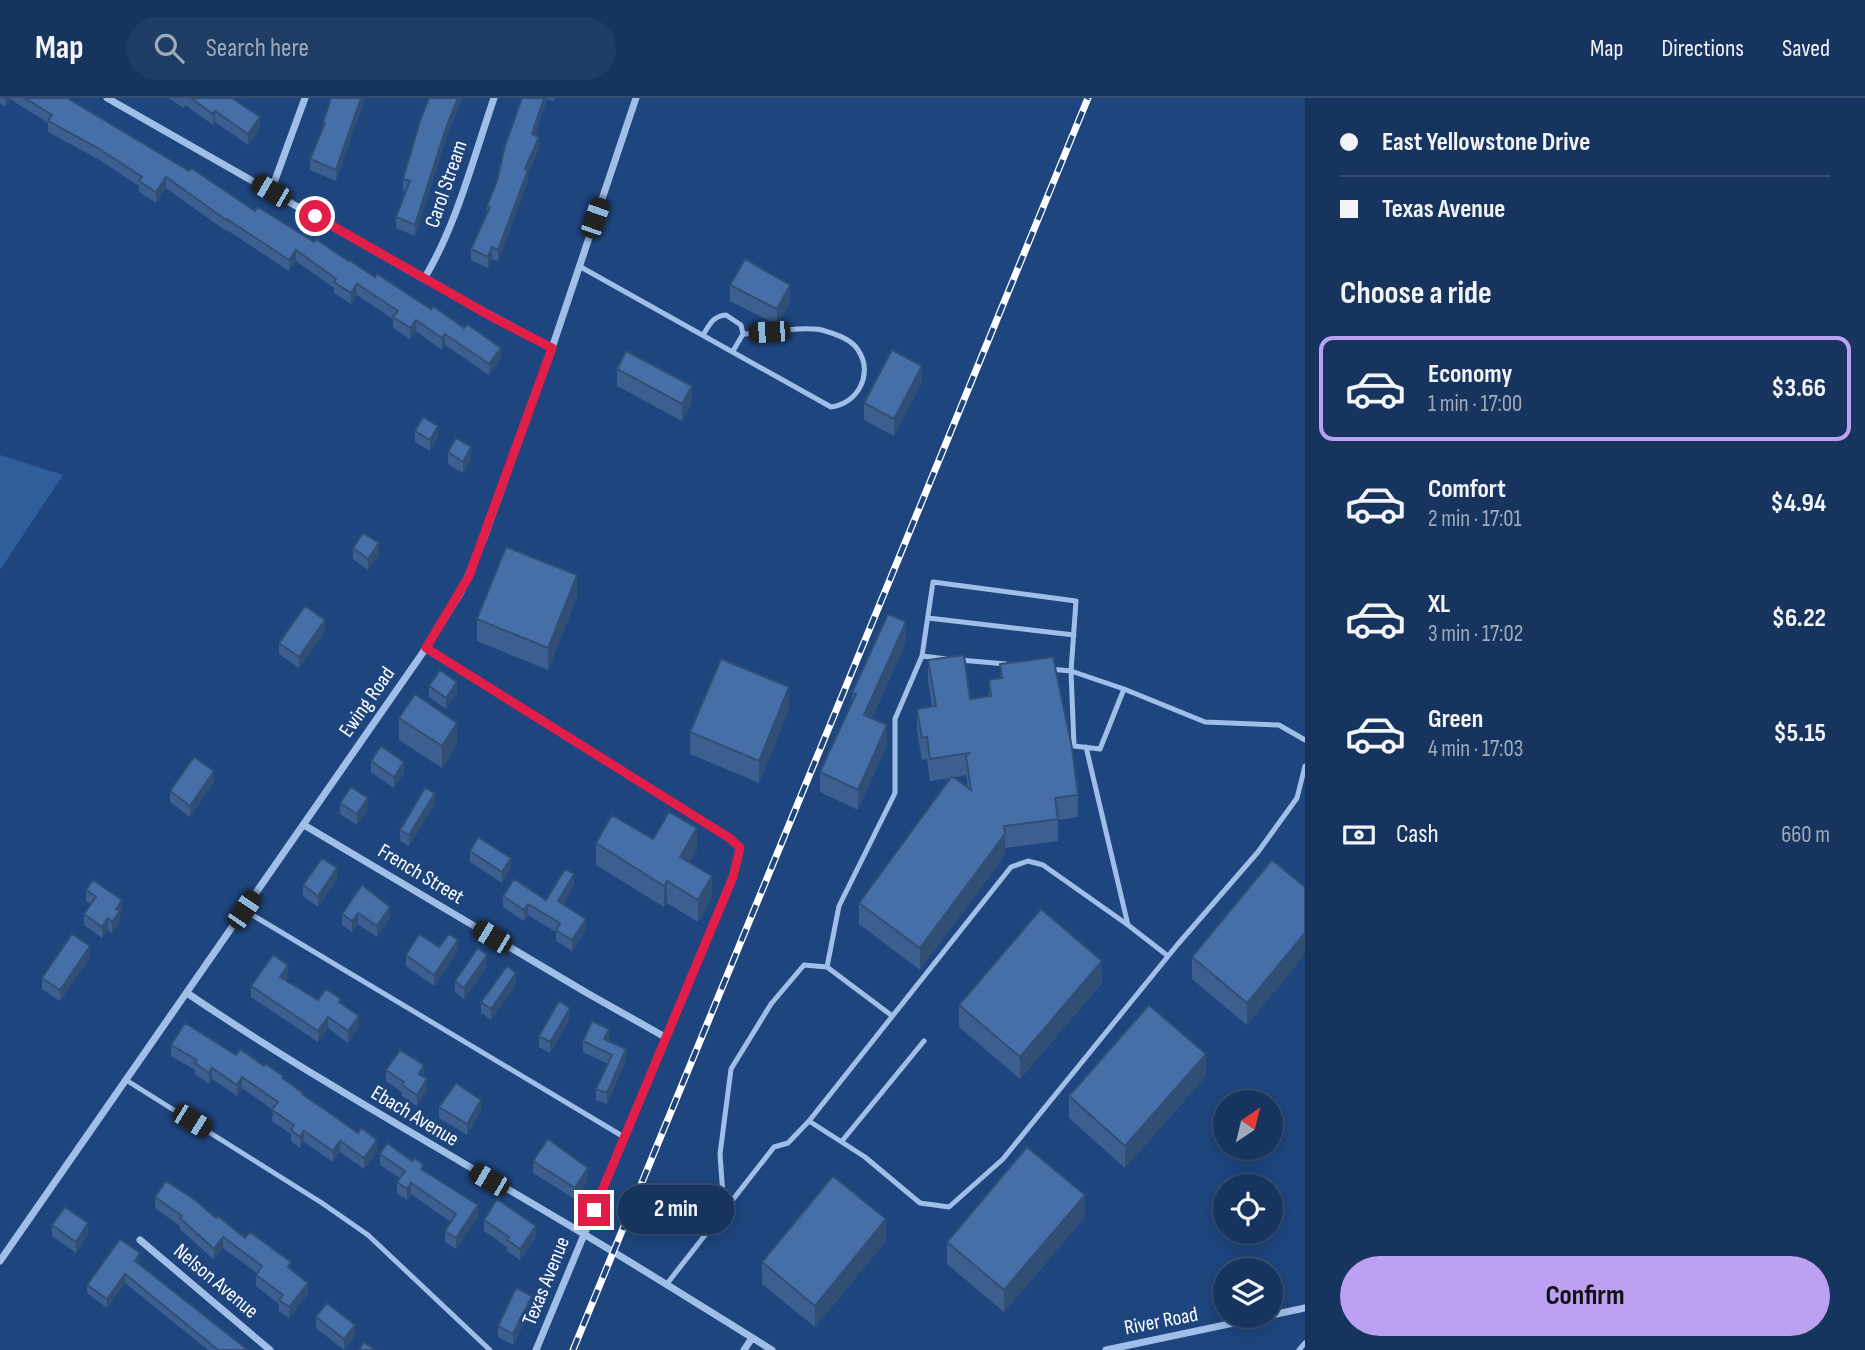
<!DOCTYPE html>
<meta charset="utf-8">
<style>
:root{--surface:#16345e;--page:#1f3c64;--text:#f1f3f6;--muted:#9eaabc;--line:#354f73;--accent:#bca0f2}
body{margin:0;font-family:"Sofia Sans Condensed",sans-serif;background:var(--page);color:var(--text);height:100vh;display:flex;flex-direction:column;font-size:26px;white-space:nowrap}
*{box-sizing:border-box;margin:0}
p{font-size:23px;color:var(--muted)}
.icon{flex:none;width:38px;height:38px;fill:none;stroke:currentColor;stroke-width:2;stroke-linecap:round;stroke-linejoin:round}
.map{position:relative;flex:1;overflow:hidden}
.drawer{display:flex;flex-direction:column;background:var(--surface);width:560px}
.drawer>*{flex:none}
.top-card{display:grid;align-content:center;height:154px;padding:0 35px;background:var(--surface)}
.needle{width:46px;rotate:35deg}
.fabs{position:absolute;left:1213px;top:992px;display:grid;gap:14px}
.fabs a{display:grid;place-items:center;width:70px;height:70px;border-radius:50%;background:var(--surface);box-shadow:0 4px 18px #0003,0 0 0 2px var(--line);font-size:35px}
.end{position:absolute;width:32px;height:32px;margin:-16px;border:9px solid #e11d48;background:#fff;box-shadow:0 0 0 4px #fff}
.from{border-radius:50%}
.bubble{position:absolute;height:49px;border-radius:24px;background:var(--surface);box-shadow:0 4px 18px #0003,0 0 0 2px var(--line);font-size:23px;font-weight:700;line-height:49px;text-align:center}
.car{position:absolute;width:21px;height:42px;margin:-21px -10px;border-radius:9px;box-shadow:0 0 5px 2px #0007;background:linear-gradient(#222 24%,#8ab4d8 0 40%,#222 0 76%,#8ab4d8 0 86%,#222 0)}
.top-card b{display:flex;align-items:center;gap:24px;height:66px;font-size:26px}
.top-card b+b{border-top:2px solid var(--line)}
.top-card i{width:18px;height:18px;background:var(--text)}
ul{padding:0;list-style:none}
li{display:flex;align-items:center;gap:21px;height:105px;margin:0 14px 10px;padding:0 21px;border:4px solid transparent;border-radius:14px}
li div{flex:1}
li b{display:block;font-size:26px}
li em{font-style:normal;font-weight:700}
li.on{border-color:var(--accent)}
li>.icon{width:63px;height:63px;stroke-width:1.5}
h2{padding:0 35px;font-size:32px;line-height:84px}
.pay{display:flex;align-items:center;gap:18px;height:77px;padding:0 35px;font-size:26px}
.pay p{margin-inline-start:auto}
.cta{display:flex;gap:14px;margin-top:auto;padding:14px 35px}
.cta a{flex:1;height:80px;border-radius:42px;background:var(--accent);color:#111;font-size:28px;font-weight:700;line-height:80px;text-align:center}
header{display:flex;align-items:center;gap:42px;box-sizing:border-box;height:98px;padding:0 35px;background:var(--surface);border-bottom:2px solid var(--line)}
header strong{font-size:33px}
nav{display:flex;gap:38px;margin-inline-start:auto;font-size:24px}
.search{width:490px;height:63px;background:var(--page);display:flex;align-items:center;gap:18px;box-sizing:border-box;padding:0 24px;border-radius:38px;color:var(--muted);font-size:26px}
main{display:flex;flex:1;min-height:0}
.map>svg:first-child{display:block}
.green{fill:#305e9c}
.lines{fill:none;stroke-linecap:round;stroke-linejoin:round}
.service{stroke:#a0bfe8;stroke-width:5}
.minor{stroke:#a0bfe8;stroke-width:7}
.rail-casing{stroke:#fff;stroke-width:7}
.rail{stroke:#1e457e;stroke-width:4.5;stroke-dasharray:13;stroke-linecap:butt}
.wall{fill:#3c5f90;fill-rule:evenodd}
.shaded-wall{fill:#314e75}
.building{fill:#466fa7;stroke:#314e75;stroke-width:2}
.route{stroke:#e11d48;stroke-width:9}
.labels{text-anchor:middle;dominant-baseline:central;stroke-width:6;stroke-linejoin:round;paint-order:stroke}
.street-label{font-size:21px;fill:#fff;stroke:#1e457e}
</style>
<header>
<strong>Map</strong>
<div class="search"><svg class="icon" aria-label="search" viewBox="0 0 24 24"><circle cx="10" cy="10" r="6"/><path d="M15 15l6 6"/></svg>Search here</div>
<nav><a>Map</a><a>Directions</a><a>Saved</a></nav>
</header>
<main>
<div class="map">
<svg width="1305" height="1252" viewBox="0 0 1305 1252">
<rect width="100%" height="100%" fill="#1e457e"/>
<path class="green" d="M0,357L63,377L0,472Z"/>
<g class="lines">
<path class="service" d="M579,168L831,309C858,306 874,275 858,252C852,242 836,236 825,233C811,227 761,235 743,236L733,253
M703,237C710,226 713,218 726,217L741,227L743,236
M928,520L1074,537
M922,558L947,561
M960,562L1006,566
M1050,571L1071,573L1124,591L1205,624L1279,627L1305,642
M1086,649L1128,827
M244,812L624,1039
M827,869L839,808L895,695V621L922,558L933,484L1076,503L1071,573L1074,648L1100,651L1124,591
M126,982L322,1105L368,1137L490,1252
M809,1023L865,1059L920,1105L949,1109L1003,1061L1178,846L1258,754L1297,700L1305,668
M842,1043L924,943
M724,1112L720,1056L731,971L771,906L804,867L827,869L891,917
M666,1187L774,1049L788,1045L809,1023L1011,769L1028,763L1043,767L1128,827L1168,858
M1299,1252L1305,1245"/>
<path class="minor" d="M107,0L424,181L552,250
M271,93L305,0
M424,181C457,126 473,61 494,0
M426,550L731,741L740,749L733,779L536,1252
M304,727L587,895L665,939
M187,895C315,982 450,1056 582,1135C646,1173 709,1213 772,1252
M140,1142L270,1252
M0,1163L426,550L461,494L484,440L552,250L636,0
M744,1252L752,1240
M1106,1252L1305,1210"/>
<g class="rail-casing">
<path id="rail" d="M573,1252L1088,0"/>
</g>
<use href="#rail" class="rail"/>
</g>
<path class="wall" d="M0,0H67L255,113L348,163L501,261L489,277L445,247L442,252L416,233L410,241L393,230V221L357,197L351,206L334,195V190L296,163L289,173L227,132L226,133L166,90L156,105L139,94V88L98,61L48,34V25L10,1L5,9L0,5Z
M168,0H232L260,30L248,47L215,24L213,27L185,7L184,10Z
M331,0H365L336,83L310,72V61L323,30V25Z
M429,0H462L447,38L415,138L396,130V119L406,93L403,92V81Z
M522,0H555L554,3L547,1L535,37L539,50L528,76V83L498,163L492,161L488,170L471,162V151L487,116V108L497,83Z
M730,187L790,204L777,227L730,203Z
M617,271L692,305L682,323L617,288Z
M922,284L894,338L864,322V305Z
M415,333L438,339L430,353L415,344Z
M448,354L471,360L463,375L448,366Z
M353,450L379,457L368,472L353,461Z
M577,499L548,572L477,543V521Z
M325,533L299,570L279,556V545Z
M906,544L872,620L887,647L858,712L820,694V674L852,603V595Z
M928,562L970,601L989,598V582L1000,581V566L1078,697V719L1058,722V743L1005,750V757L920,872L859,826V805L951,680L930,683L927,661L922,662L917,633V611L932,609L928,584ZM966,677L968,690L954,679H957Z
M429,588L457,595L446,611L429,599Z
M789,611L759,685L690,656V634Z
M399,620L457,647L442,670L399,642Z
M371,663L404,675L394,690L371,674Z
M214,684L190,719L170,704V693Z
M340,705L368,712L357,727L340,716Z
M435,706L409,748L400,743V732Z
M653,741L697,752L689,765L712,800L698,824L667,805L664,809L596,767V745Z
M470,753L511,771L502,785L470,764Z
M337,781L318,809L303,798V787Z
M362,787L390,820L377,839L358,826L352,834L342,827V816Z
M574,787L563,806L586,832L572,853L556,843V834L528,817L524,823L503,809V798L546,802Z
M1305,789L1247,927L1192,881V859Z
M86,792L122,813L120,816V824L112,835L108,832L102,840L84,827V816L91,806L86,803Z
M439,849L458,853L434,888L406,868V857Z
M90,859L60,903L42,891V880Z
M487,868L464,901L455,894V883Z
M288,878L285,883L318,902L341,905L359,929L348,945L328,930L318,944L251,899V888Z
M1102,885L1020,981L959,929V907Z
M516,886L491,922L481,915V904Z
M570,921L550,955L539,949V938Z
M609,942L626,962L607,1006L596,1002V991L608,966L583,954V943Z
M171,947L236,957L283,981L377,1053L364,1071L340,1054L333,1064L304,1044L300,1050L291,1043V1036L272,1023L273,1012L242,990L237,998L212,981L209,986L195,976V972L171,958Z
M386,972L424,978L427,992L417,1008L402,998V994L386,983Z
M1206,978L1125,1070L1069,1020V998Z
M439,1009L481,1013L467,1037L439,1020Z
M380,1056L424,1072L478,1118L456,1151L445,1144V1133L451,1124L411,1096L407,1102L397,1095V1084L400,1080L380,1067Z
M533,1063L588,1082L575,1101L533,1075Z
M155,1099L216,1120L291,1172L308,1196L289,1220L279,1213V1206L256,1188V1177L257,1175L223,1150L214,1162L180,1131V1128L155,1110Z
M1085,1119L1004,1214L947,1166V1144Z
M484,1122L536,1139L520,1162L507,1153V1149L484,1133Z
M52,1127L88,1136L76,1155L52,1138Z
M886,1143L815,1229L762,1186V1164Z
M140,1164L139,1166L248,1252H208L125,1185L107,1210L87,1195V1187Z
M532,1209L513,1247L498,1239V1228Z
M316,1219L355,1238L344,1252L316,1230Z"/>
<path class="shaded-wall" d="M5,0H10L5,9Z
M361,0H365L336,83V72Z
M458,0H462L447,38L415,138V127L447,27Z
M544,0H547L532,47V36Z
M215,13V24L213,27V16Z
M260,19V30L248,47V36Z
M539,39V50L528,76V83L498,163V152L525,71Z
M166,79V90L156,105V94Z
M492,149V161L488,170V159Z
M296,152V163L289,173V162Z
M357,186V197L351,206V195Z
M790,187V204L777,227V211Z
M416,222V233L410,241V230Z
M445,236V247L442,252V240Z
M501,250V261L489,277V266Z
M922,268V284L894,338V321Z
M692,288V305L682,323V306Z
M438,328V339L430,353V342Z
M471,349V360L463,375V364Z
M379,445V457L368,472V461Z
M577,477V499L548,572V550Z
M325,522V533L299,570V559Z
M906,524V544L864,637V617Z
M457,584V595L446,611V600Z
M789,589V611L759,685V663Z
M457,625V647L442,670V648Z
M887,627V647L858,712V692Z
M404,664V675L394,690V679Z
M214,673V684L190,719V708Z
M435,695V706L409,748V737Z
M368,700V712L357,727V716Z
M697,730V752L680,781V759Z
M1005,736V757L920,872V850Z
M511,760V771L502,785V774Z
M337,770V781L318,809V798Z
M574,776V787L558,814V803Z
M712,778V800L698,824V802Z
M667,783V805L664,809V788Z
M122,802V813L120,816V824L112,835V824L116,811Z
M528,806V817L524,823V812Z
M390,809V820L377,839V828Z
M358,815V826L352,834V823Z
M108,820V832L102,840V829Z
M586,821V832L572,853V842Z
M1305,835V857L1247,927V905Z
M458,842V853L434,888V877Z
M90,848V859L60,903V892Z
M487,857V868L464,901V890Z
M1102,863V885L1020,981V959Z
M288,867V878L280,890V879Z
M516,875V886L491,922V911Z
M570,910V921L550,955V944Z
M359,918V929L348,945V933Z
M328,919V930L318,944V933Z
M609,931V942L604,952V941Z
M626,951V962L607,1006V995Z
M1206,956V978L1125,1070V1048Z
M424,967V978L419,987V976Z
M212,970V981L209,986V975Z
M242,979V990L237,998V987Z
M427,981V992L417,1008V997Z
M481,1002V1013L467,1037V1026Z
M304,1033V1044L300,1050V1039Z
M377,1042V1053L364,1071V1060Z
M340,1043V1054L333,1064V1053Z
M588,1070V1082L575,1101V1090Z
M411,1085V1096L407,1102V1091Z
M1085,1097V1119L1004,1214V1192Z
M478,1107V1118L456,1151V1140Z
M886,1121V1143L815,1229V1208Z
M88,1125V1136L76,1155V1144Z
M536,1128V1139L520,1162V1151Z
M223,1139V1150L214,1162V1151Z
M140,1155V1164L135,1171V1163Z
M125,1176V1185L107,1210V1201Z
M308,1185V1196L289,1220V1209Z
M532,1198V1209L513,1247V1236Z
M355,1227V1238L344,1252V1241Z"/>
<path class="building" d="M25,0H67L189,73L191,70L255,113L258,109L314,144L316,141L348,163L349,162L375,179L377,176L431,211L433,208L464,230L467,226L501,250L489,266L445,236L442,240L416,222L410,230L393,219L398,213L357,186L351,195L334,184L336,181L296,152L289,162L227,121L226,122L166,79L156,94L139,83L142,79L98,50L48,23L52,17Z
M191,0H232L260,19L248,36L215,13L213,16Z
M331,0H361L336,72L310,61L325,25H323Z
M429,0H458L447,27L415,127L396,119L410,83L403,81L420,23Z
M522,0H544L532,36L539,39L525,71L528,72L498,152L492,149L488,159L471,151L490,109L487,108L497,83L505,48Z
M745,161L790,187L777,211L730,187Z
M892,252L922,268L894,321L864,305Z
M626,253L692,288L682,306L617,271Z
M423,319L438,328L430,342L415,333Z
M456,340L471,349L463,364L448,354Z
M363,435L379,445L368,461L353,450Z
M506,449L577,477L548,550L477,521Z
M305,508L325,522L299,559L279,545Z
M888,516L906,524L864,617L887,627L858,692L820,674L856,596L852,595Z
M964,557L970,601L991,598L989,582L1002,580L1000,566L1053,559L1072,650L1078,697L1055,700L1058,721L1004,728L1005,736L920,850L859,805L952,678L971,692L966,658L969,655L930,661L927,639L922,640L917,611L936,608L928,562Z
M721,561L789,589L759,663L690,634Z
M440,572L457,584L446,600L429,588Z
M415,596L457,625L442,648L399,620Z
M381,648L404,664L394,679L371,663Z
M194,659L214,673L190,708L170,693Z
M351,689L368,700L357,716L340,705Z
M425,690L435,695L409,737L400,732Z
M669,714L697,730L680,759L712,778L698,802L667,783L664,788L596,745L612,717L653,741Z
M478,739L511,760L502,774L470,753Z
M322,760L337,770L318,798L303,787Z
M1272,762L1305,789V835L1247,905L1192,859Z
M565,771L574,776L558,803L586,821L572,842L556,832L560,825L528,806L524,812L503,798L514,781L546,802Z
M93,782L122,802L116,811L120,813L112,824L108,820L102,829L84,816L96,799L86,792Z
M362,787L390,809L377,828L358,815L352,823L342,816Z
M1041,811L1102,863L1020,959L959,907Z
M72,836L90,848L60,892L42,880Z
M419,836L439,849L449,836L458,842L434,877L406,857Z
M478,850L487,857L464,890L455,883Z
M273,857L288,867L280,879L318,902L326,891L341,901L339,904L359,918L348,933L328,919L318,933L251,888Z
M507,868L516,875L491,911L481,904Z
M559,903L570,910L550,944L539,938Z
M1149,907L1206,956L1125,1048L1069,998Z
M592,923L609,931L604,941L626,951L607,995L596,991L612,957L583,943Z
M185,925L236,957L240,951L264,968L266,966L283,978L282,980L303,995L302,996L334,1018L358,1035L361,1030L377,1042L364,1060L340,1043L333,1053L304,1033L300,1039L291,1032L294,1027L272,1012L278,1004L242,979L237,987L212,970L209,975L195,965L197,962L171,947Z
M400,952L424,967L419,976L427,981L417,997L402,987L404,984L386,972Z
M456,985L481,1002L467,1026L439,1009Z
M548,1041L588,1070L575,1090L533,1063Z
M387,1045L412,1063L414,1060L424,1067L421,1071L478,1107L456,1140L445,1133L456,1116L411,1085L407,1091L397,1084L405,1073L380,1056Z
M1027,1049L1085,1097L1004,1192L947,1144Z
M833,1078L886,1121L815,1208L762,1164Z
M166,1083L195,1102L216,1120L218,1118L245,1140L250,1134L291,1164L288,1169L308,1185L289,1209L279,1202L283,1197L256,1177L262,1168L223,1139L214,1151L180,1120L182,1118L155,1099Z
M497,1101L536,1128L520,1151L507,1142L509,1139L484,1122Z
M65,1109L88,1125L76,1144L52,1127Z
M120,1141L140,1155L135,1163L248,1252H218L125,1176L107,1201L87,1187Z
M516,1190L532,1198L513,1236L498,1228Z
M327,1205L355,1227L344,1241L316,1219Z
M364,1244L375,1252H359Z"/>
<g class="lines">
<path class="route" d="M315,118L494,220L552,250L469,478L426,550L731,741L740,750L733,779L594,1112"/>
</g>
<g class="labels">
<g class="street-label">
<text transform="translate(446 86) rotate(-71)">Carol Stream</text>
<text transform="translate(367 604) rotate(-55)">Ewing Road</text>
<text transform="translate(421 776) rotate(31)">French Street</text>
<text transform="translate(415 1018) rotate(31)">Ebach Avenue</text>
<text transform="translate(216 1183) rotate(40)">Nelson Avenue</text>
<text transform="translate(546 1183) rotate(-68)">Texas Avenue</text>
<text transform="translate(1161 1223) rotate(-11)">River Road</text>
</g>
</g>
</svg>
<div class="fabs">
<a><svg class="needle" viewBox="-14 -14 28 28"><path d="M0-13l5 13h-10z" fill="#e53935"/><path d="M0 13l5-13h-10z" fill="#9eaabc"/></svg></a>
<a><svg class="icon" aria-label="locate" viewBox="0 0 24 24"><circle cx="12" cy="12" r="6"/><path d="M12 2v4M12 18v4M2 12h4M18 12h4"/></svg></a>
<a><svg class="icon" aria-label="layers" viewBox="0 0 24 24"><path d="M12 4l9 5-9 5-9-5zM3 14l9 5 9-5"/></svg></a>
</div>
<i class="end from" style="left:315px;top:118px"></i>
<i class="end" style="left:594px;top:1112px"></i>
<div class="bubble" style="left:618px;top:1087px;width:116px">2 min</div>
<i class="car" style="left:271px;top:93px;rotate:300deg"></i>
<i class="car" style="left:595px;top:120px;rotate:19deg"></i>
<i class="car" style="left:769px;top:234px;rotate:267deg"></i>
<i class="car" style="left:244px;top:812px;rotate:34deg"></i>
<i class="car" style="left:492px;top:839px;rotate:301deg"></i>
<i class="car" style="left:192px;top:1023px;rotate:122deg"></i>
<i class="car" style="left:489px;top:1082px;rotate:300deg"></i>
</div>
<section class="drawer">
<div class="top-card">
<b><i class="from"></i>East Yellowstone Drive</b>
<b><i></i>Texas Avenue</b>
</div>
<h2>Choose a ride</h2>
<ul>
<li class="on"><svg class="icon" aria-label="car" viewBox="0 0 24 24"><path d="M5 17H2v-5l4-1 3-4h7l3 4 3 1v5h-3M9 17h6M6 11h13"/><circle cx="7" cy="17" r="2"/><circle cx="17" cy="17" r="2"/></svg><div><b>Economy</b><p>1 min · 17:00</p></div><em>$3.66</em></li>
<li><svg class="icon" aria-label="car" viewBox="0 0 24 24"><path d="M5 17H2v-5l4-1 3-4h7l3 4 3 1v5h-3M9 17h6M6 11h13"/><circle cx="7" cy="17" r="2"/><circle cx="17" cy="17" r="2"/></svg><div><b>Comfort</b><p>2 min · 17:01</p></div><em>$4.94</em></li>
<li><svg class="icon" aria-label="car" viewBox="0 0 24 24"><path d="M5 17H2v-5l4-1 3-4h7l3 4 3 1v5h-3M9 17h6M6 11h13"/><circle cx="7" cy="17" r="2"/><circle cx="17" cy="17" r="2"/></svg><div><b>XL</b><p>3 min · 17:02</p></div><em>$6.22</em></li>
<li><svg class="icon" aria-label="car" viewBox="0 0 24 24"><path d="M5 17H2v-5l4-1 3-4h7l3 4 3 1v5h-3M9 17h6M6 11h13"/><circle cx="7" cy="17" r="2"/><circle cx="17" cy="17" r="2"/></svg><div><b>Green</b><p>4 min · 17:03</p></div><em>$5.15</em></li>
</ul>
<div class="pay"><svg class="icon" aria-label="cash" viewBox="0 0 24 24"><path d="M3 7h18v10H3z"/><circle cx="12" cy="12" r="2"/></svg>Cash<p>660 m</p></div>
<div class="cta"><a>Confirm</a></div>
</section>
</main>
